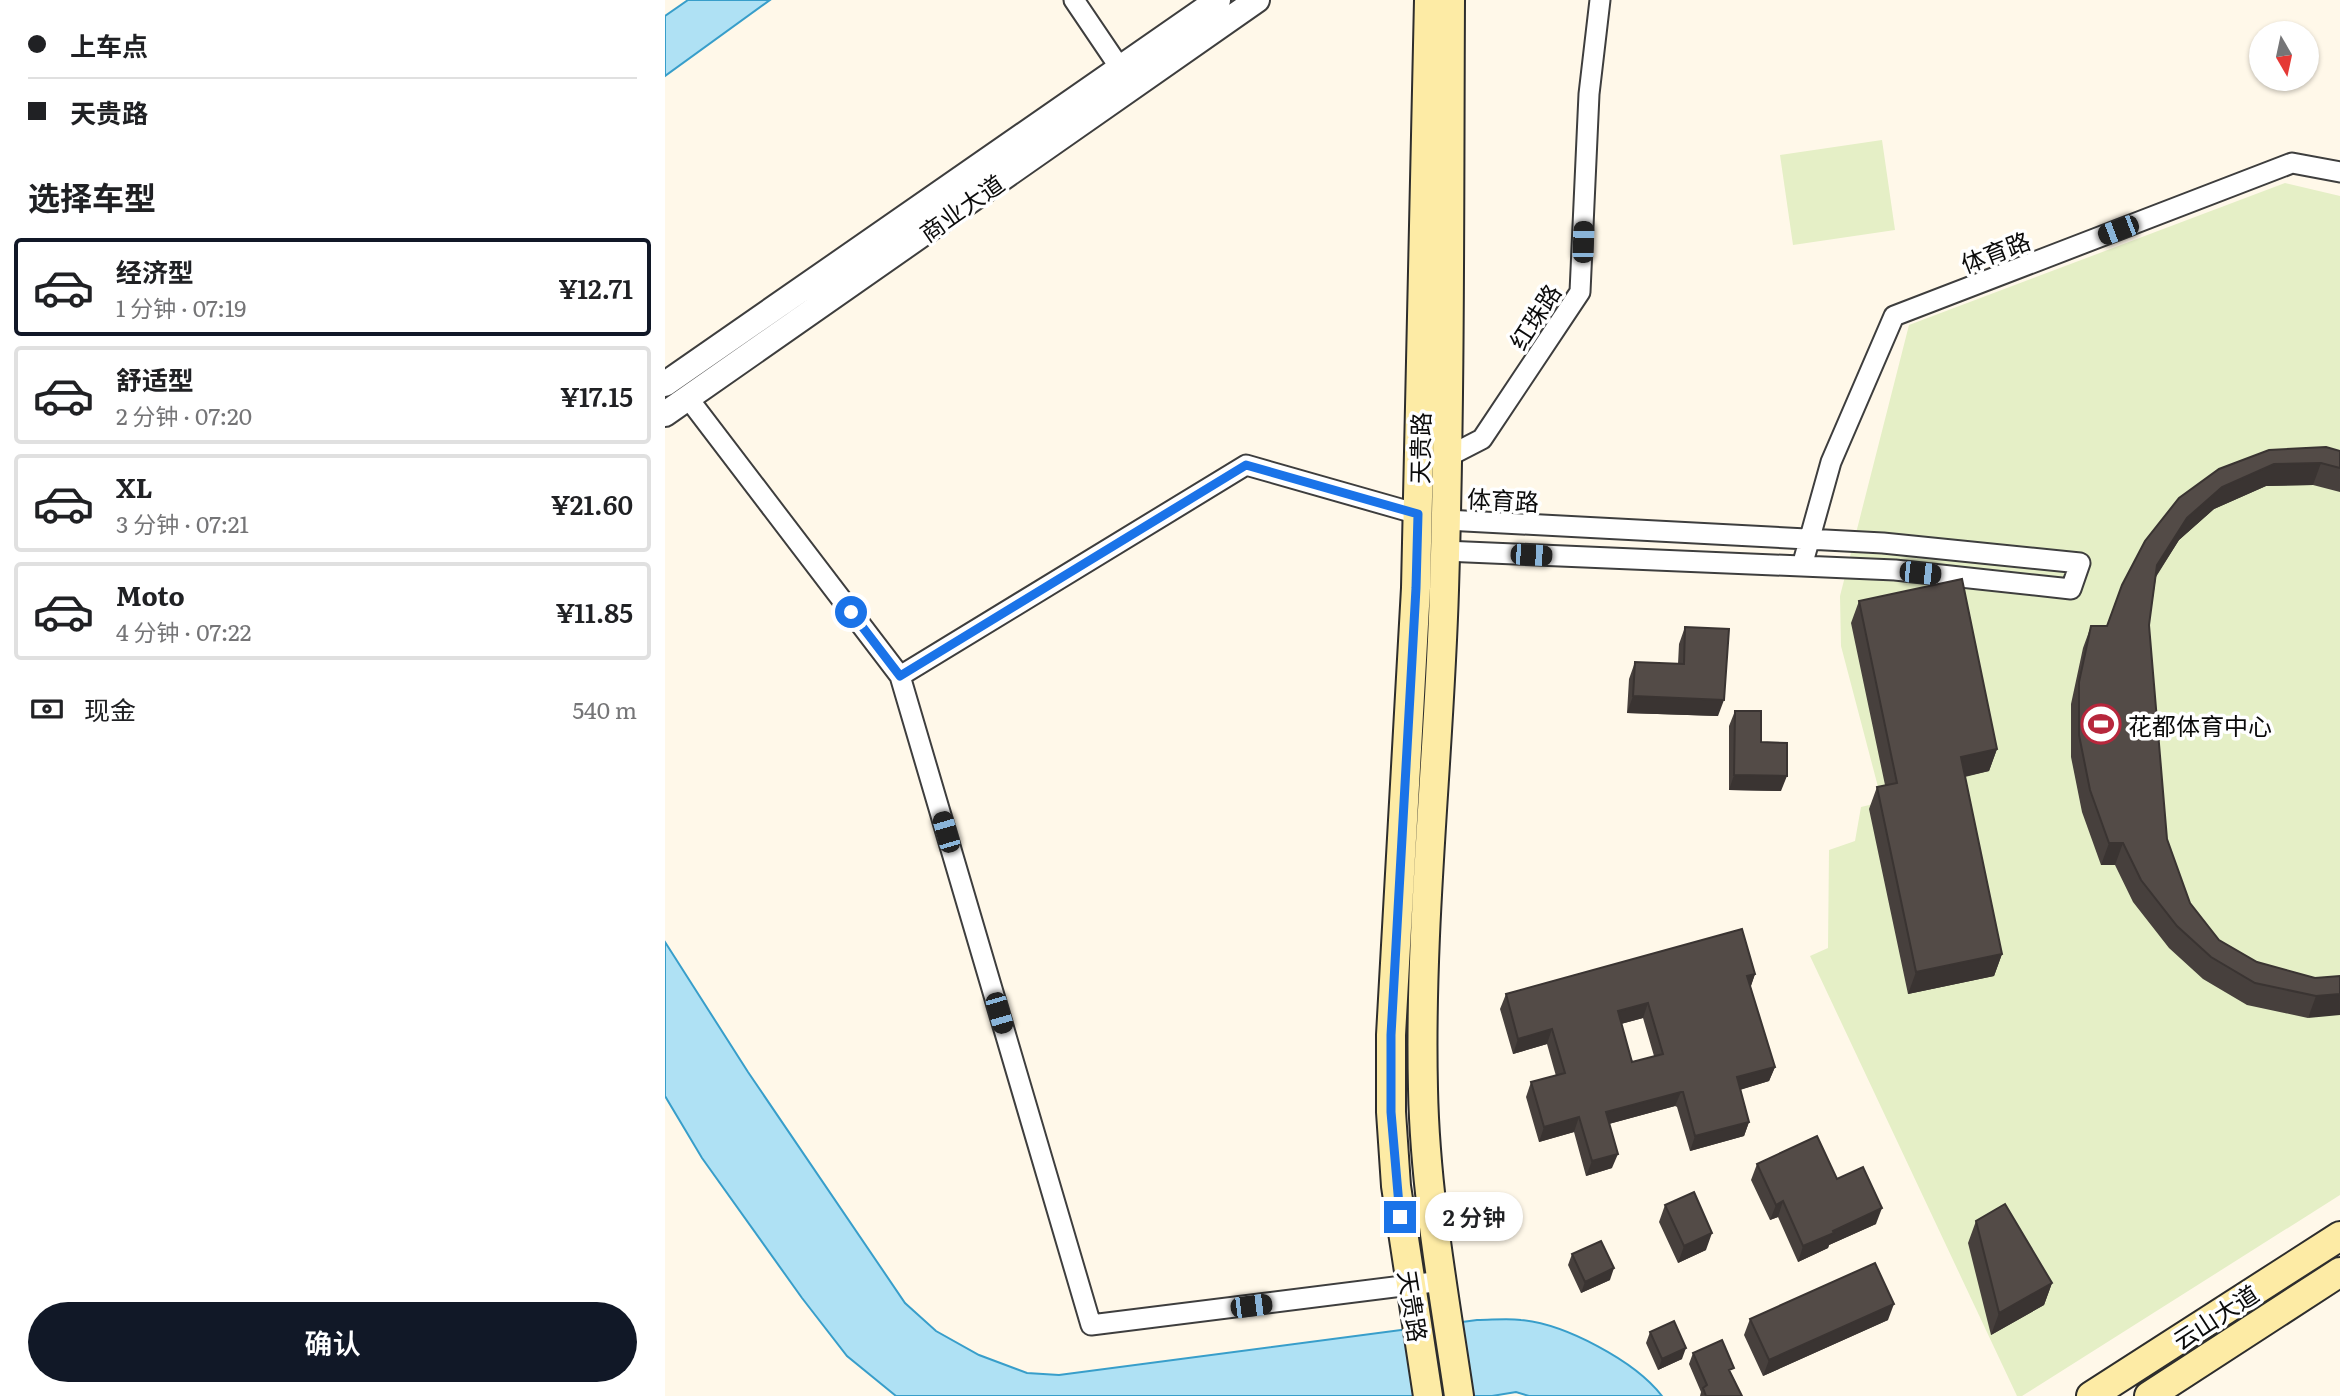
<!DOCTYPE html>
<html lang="zh">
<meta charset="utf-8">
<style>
:root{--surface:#fff;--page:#f6f6f6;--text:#202124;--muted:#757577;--line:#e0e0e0;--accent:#111827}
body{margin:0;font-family:Literata,"Noto Sans SC",serif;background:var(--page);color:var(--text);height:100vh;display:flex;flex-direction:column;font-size:26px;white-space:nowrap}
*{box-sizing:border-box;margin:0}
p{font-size:23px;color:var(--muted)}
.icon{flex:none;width:38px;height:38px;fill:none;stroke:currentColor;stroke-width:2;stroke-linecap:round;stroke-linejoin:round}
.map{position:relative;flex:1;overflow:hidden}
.side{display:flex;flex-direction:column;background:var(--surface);width:665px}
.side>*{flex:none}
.top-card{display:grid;align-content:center;height:154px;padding:0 28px;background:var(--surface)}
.needle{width:46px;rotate:171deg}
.buttons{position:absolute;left:1584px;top:21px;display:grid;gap:14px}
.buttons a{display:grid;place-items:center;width:70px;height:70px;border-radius:50%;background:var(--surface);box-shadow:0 2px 5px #0004;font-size:35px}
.end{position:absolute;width:32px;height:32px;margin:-16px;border:9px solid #1a73e8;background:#fff;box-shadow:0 0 0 4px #fff}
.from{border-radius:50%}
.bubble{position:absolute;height:49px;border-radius:24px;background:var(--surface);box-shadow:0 2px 5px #0004;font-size:23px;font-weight:600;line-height:49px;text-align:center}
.car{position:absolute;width:21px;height:42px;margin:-21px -10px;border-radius:9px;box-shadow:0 0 5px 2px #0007;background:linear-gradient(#222 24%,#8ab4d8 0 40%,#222 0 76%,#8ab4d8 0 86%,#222 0)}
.top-card b{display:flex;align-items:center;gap:24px;height:66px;font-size:26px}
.top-card b+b{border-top:2px solid var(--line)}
.top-card i{width:18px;height:18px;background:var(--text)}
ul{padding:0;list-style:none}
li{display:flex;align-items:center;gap:21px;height:98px;margin:0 14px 10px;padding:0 14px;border:4px solid var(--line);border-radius:7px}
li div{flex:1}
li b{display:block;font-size:26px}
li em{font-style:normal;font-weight:600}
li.current{border-color:var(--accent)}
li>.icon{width:63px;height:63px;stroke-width:1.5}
h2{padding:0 28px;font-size:32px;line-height:84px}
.pay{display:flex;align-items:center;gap:18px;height:77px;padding:0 28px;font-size:26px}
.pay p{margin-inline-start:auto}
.primary-button{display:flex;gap:14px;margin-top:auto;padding:14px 28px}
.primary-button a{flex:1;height:80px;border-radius:42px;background:var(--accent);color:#fff;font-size:28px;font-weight:600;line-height:80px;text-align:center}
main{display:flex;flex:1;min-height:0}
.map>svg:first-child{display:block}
.pitch{fill:#e5efc6}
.water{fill:#afe1f4;stroke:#389eca;stroke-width:2}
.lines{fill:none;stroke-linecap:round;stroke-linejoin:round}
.minor-casing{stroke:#3e3e3e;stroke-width:23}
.tertiary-casing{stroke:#3e3e3e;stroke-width:28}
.secondary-casing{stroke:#2d2d2d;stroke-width:32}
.minor{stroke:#fff;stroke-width:19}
.tertiary{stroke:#fff;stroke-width:24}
.secondary{stroke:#fdeba5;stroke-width:28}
.wall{fill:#47403d;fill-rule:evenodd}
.shaded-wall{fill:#3a3432}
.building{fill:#534b47;stroke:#3a3432;stroke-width:2;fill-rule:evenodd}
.route{stroke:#1a73e8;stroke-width:9}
.labels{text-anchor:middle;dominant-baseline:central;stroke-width:7;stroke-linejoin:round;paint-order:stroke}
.street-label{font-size:24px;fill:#0b0b0b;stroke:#fff}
.poi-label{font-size:24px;fill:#0b0b0b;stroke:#fff;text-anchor:start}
</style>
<main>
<section class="side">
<div class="top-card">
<b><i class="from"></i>上车点</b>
<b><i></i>天贵路</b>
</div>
<h2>选择车型</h2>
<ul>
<li class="current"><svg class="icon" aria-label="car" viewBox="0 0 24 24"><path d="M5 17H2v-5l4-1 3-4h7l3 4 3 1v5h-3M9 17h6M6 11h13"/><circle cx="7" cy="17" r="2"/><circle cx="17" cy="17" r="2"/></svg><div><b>经济型</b><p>1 分钟 · 07:19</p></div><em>¥12.71</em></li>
<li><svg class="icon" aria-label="car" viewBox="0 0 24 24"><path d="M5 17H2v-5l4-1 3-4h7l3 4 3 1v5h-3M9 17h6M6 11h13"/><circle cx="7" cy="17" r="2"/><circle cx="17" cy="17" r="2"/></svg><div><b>舒适型</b><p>2 分钟 · 07:20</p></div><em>¥17.15</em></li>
<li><svg class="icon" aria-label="car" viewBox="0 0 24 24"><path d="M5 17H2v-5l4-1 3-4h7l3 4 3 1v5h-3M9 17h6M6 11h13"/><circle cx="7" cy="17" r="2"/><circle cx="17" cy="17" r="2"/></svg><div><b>XL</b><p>3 分钟 · 07:21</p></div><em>¥21.60</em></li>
<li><svg class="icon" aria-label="car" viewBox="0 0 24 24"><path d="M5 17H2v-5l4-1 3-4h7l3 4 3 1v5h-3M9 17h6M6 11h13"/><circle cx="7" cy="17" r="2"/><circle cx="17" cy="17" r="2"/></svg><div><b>Moto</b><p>4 分钟 · 07:22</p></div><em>¥11.85</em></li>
</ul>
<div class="pay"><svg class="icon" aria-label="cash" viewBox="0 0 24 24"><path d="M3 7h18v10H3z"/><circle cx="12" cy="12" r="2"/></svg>现金<p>540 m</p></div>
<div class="primary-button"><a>确认</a></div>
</section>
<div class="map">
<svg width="1675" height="1396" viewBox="0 0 1675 1396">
<rect width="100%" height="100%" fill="#fff8e9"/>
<path class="pitch" d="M1217,140L1230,230L1128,245L1115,155Z
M1620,183L1675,196V1195L1357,1396H1352L1145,956L1163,948L1164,850L1190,841L1196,807L1217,802L1176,646L1175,596L1244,325Z"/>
<path class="water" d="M23,0H105L0,76V16Z
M0,942L83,1072L240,1303L271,1331L314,1355L362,1373L394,1375L812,1320C827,1320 842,1318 856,1320C900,1324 970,1361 997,1396H864L851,1392L827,1396H231L182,1356L137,1298L37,1158L0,1096Z"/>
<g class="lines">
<g class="minor-casing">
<path id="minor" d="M409,0L455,68
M23,398L235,676L426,1325L777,1281
M782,457L817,439L915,292L924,94L935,0
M779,551L1230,570L1406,589L1415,563L1218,543L781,520
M1137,566L1166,462L1229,316L1627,163L1675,172
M235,676L581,465L753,514"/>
</g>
<g class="tertiary-casing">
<path id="tertiary" d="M0,384L553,0
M0,414L592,0"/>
</g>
<g class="secondary-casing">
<path id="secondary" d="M785,0C784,197 785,394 779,590C774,757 754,923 758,1089C760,1192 779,1294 794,1396
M763,1396L731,1186L726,1112V1035L751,588L764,0
M1426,1396L1675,1236
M1484,1396L1675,1272"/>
</g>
<use href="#minor" class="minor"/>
<use href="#tertiary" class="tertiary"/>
<use href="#secondary" class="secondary"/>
</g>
<path class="wall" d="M1675,451V492L1648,485L1601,486L1549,509L1514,540L1491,577L1484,625L1502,839L1525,903L1554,940L1592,962L1650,978L1675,976L1643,1018L1582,1005L1538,979L1504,948L1468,902L1450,865H1436L1417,812L1406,757V704L1418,648L1426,626H1442L1514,498Z
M1194,601L1332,749L1324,771L1300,777L1337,954L1329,976L1243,994L1204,809L1212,787L1220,785L1186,623Z
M1020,627L1053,716L962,713L964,679L970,662L1013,664L1014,644Z
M1070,711L1096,742L1116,791L1064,790V726Z
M1090,974L1085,988L1110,1067L1104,1081L1075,1090L1084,1122L1079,1136L1025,1151L1012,1107L1010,1106L944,1124L947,1168L921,1176L909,1132L874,1142L861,1097L866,1082L891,1076L882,1044L848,1054L835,1009L841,994ZM978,1018L989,1056L967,1062L956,1024Z
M1092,1164L1172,1179L1211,1224L1164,1245L1163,1248L1133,1262L1113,1217L1105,1220L1086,1180Z
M1000,1205L1041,1250L1013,1263L994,1222Z
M1311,1221L1387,1283L1379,1305L1326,1335L1303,1243Z
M907,1254L945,1280L916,1293L903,1265Z
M1085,1319L1223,1320L1098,1376L1079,1335Z
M985,1332L1017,1359L993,1370L981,1343Z
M1028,1353L1067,1375L1077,1396H1035L1036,1392L1024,1364Z"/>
<path class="shaded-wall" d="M1656,463L1648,485L1601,486L1549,509L1514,540L1484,587L1492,565L1522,518L1557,487L1609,464Z
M968,696L1059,700L1053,716L962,713Z
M1332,749L1324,771L1288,779L1296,757Z
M1069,775L1122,776L1116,791L1064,790Z
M1444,843H1458L1450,865H1436Z
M1337,954L1329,976L1243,994L1251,972Z
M1090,974L1085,989L1082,976Z
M1675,994V1015L1643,1018L1651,996Z
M983,1003L978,1018L948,1026L953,1011Z
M887,1029L882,1044L848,1054L853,1039Z
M1110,1067L1104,1081L1067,1092L1072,1077Z
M1016,1092L1010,1106L936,1126L941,1112Z
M914,1117L909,1132L874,1142L879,1127Z
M1084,1122L1079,1136L1025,1151L1030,1136Z
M953,1154L947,1168L921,1176L927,1161Z
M1118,1201L1113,1217L1105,1220L1111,1205Z
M1217,1208L1211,1224L1164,1245L1163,1248L1133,1262L1138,1246L1168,1231Z
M1047,1233L1041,1250L1013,1263L1019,1246Z
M949,1268L945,1280L916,1293L920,1282Z
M1387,1283L1379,1305L1326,1335L1334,1313Z
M1229,1304L1223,1320L1098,1376L1104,1360Z
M1021,1348L1017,1359L993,1370L997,1359Z"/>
<path class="building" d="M1661,447L1675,451V468L1656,463L1609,464L1557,487L1522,518L1492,565L1484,625L1502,839L1525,903L1554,940L1592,962L1650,978L1675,976V994L1651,996L1590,983L1546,957L1512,926L1476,880L1458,843H1444L1425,790L1414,735V682L1426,626H1442L1457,585L1480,541L1514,498L1554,469L1604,450Z
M1297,579L1332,749L1296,757L1337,954L1251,972L1212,787L1232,783L1194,601Z
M1020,627L1064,629L1059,700L968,696L970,662L1019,664Z
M1070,711H1096V742L1122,743V776L1069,775Z
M1077,929L1090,974L1082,976L1110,1067L1072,1077L1084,1122L1030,1136L1018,1092H1016L941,1112L953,1154L927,1161L914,1117L879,1127L866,1082L900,1073L887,1029L853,1039L841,994ZM983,1003L998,1054L967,1062L953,1011Z
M1152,1136L1172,1179L1198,1167L1217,1208L1168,1231L1169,1233L1138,1246L1118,1201L1111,1205L1092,1164Z
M1029,1192L1047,1233L1019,1246L1000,1205Z
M1340,1204L1387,1283L1334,1313L1311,1221Z
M936,1241L949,1268L920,1282L907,1254Z
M1210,1263L1229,1304L1104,1360L1085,1319Z
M1009,1321L1021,1348L997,1359L985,1332Z
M1057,1340L1069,1368L1064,1370L1077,1396H1041L1038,1388L1042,1385L1028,1353Z"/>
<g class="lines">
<path class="route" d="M186,612L235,676L581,465L753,514L751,588L726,1035V1112L735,1217"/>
</g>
<defs>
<g id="stadium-ring" transform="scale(2.0125)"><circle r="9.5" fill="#fff" stroke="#b7273c" stroke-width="1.5"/><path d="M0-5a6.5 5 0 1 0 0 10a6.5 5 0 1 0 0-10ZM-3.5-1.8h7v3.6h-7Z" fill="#b7273c"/></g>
</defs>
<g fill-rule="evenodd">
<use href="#stadium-ring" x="1436" y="724"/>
</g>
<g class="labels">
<g class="street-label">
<text transform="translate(296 207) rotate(-35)">商业大道</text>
<text transform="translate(1330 251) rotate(-21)">体育路</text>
<text transform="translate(869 316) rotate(-57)">红珠路</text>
<text transform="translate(754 448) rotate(-89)">天贵路</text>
<text transform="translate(838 499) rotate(3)">体育路</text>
<text transform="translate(749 1306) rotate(81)">天贵路</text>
<text transform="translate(1550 1316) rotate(-33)">云山大道</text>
</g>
<g class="poi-label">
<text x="1463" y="724">花都体育中心</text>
</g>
</g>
</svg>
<div class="buttons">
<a><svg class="needle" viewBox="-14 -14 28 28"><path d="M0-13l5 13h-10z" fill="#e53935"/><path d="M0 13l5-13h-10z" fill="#757577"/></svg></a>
</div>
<i class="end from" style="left:186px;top:612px"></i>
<i class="end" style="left:735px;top:1217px"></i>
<div class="bubble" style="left:760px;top:1192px;width:98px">2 分钟</div>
<i class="car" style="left:1453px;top:230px;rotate:249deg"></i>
<i class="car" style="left:918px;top:242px;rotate:2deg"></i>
<i class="car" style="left:866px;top:555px;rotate:93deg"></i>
<i class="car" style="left:1255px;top:573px;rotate:96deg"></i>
<i class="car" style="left:281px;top:832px;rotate:344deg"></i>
<i class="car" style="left:334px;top:1013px;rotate:164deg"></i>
<i class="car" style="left:586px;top:1306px;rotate:83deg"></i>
</div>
</main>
